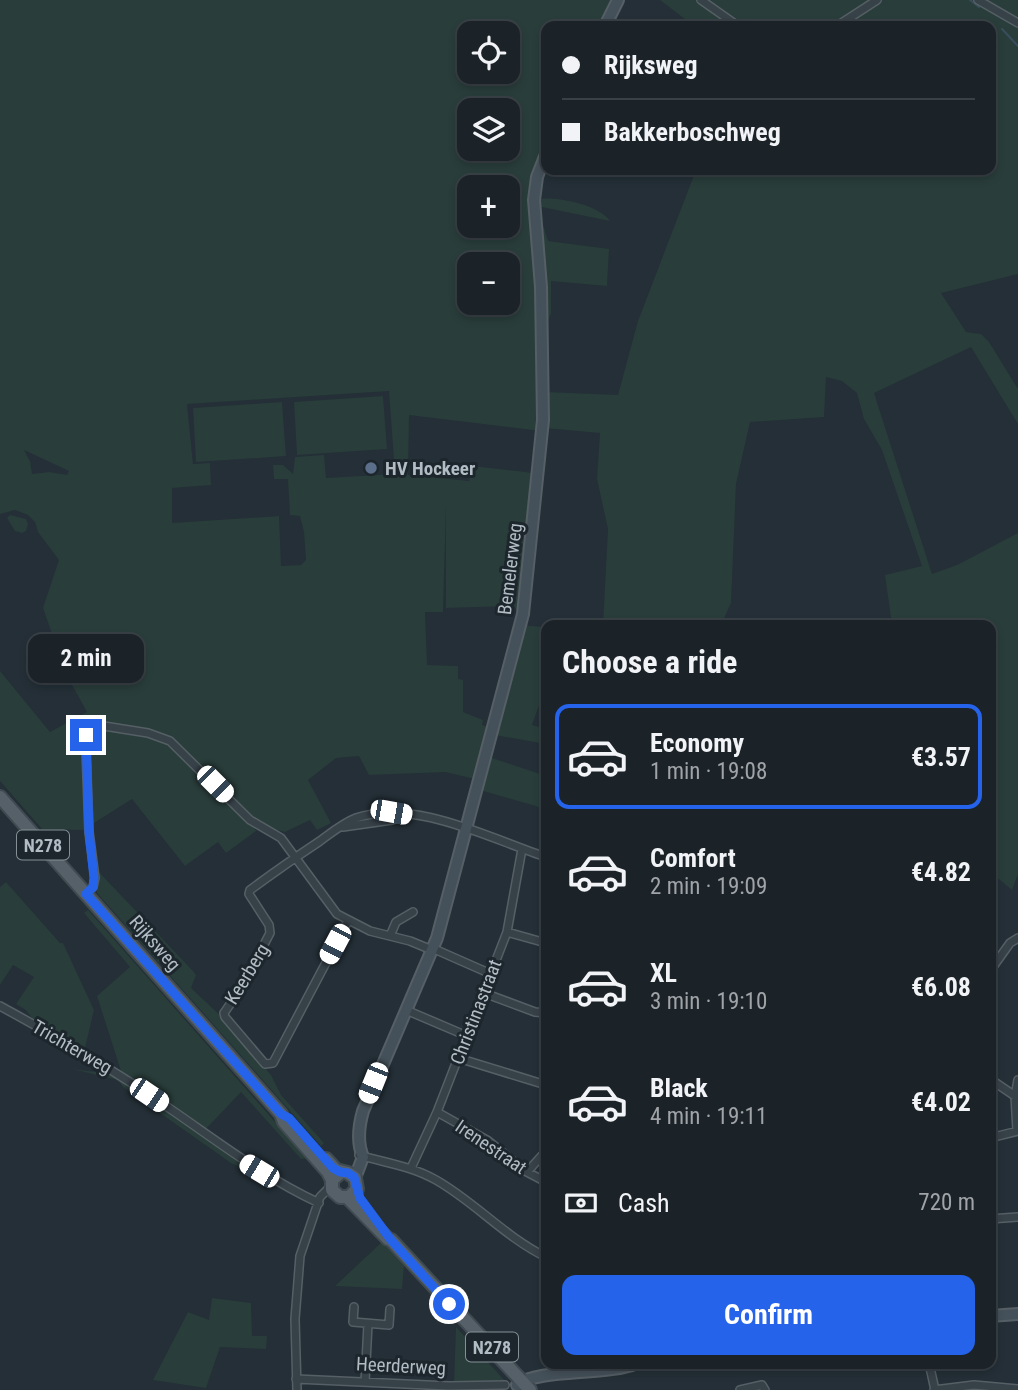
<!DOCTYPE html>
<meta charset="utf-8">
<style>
:root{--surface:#1b2329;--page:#242b31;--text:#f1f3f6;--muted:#a0a4a8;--line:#394046;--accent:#2563eb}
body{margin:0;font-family:"Roboto Condensed",sans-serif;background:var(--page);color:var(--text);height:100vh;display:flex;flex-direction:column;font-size:26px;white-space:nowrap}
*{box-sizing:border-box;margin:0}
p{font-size:23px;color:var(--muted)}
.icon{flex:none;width:38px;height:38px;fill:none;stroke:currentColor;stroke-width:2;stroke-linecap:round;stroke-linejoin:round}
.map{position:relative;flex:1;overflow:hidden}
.details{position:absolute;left:541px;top:620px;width:455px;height:749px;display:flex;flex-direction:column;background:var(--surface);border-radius:14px;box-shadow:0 4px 10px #0003,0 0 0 2px var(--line)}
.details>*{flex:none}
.top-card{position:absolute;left:541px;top:21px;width:455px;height:154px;border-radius:14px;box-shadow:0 4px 10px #0003,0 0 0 2px var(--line);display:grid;align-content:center;height:154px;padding:0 21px;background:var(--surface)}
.fabs{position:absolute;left:457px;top:21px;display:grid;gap:14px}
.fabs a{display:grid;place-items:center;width:63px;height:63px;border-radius:14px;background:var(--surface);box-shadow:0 4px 10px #0003,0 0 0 2px var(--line);font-size:35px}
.end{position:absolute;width:32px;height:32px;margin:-16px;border:9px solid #2563eb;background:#fff;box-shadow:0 0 0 4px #fff}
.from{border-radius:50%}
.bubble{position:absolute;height:49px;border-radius:14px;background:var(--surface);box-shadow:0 4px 10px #0003,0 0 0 2px var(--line);font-size:23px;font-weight:700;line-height:49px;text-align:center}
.car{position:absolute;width:21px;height:42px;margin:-21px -10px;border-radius:9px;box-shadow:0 0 5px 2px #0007;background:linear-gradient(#fff 24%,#345 0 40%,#fff 0 76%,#345 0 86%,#fff 0)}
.top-card b{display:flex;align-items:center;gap:24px;height:66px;font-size:26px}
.top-card b+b{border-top:2px solid var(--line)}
.top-card i{width:18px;height:18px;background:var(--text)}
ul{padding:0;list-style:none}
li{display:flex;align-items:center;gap:21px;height:105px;margin:0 14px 10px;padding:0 7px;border:4px solid transparent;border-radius:14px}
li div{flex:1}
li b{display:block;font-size:26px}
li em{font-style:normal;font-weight:700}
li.selected{border-color:var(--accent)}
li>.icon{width:63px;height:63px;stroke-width:1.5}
h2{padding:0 21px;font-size:32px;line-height:84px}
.pay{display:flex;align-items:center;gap:18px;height:77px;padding:0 21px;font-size:26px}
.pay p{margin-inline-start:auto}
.action{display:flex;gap:14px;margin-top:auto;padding:14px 21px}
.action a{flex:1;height:80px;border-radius:14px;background:var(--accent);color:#fff;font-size:28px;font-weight:700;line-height:80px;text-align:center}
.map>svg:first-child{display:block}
.green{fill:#293d3a;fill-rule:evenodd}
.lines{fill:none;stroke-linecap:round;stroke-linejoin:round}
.stream{stroke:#394e5c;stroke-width:2}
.street-casing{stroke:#555f65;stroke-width:10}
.secondary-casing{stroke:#555f65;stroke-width:14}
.primary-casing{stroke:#404a51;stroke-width:16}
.street{stroke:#374148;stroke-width:7}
.secondary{stroke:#45515a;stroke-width:10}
.primary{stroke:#556068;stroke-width:12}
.route{stroke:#2563eb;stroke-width:9}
.service-dot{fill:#5c6f8a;stroke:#1c262c;stroke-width:2.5}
.labels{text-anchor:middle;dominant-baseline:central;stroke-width:6;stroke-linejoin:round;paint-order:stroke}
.shield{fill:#1c262c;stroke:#858f96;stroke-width:2}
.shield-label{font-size:18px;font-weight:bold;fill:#b2bcc4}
.poi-label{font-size:19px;font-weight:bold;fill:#b2bcc4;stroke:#1c262c;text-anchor:start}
.street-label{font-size:19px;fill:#b2bcc4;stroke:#1c262c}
</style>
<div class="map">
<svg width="1018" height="1390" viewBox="0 0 1018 1390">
<rect width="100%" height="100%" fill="#242f37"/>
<path class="green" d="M0,0H620L608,26H546V158L536,199C556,196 599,204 610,221L537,206L548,241L609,249L607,286L551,281V313L536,350L541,431L409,415L408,475L469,481L472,466L542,474L524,623L529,626L546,627V686L532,725L546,729V744L495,735L524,624L513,604L512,606L446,608V505L443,612H425L427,665L458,666V679L463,680V712L483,720L482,725L489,727L475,779L445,772L369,775L359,756L336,758L308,780L331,823L317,830L310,820L285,832L252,824L256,831L226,853L218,842L185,866L132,799L83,830L42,829L0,781V671L50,732L87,712L66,674L43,608L59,560L38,532L35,522L28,515L15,510L0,514ZM469,33H508V72H469ZM469,110H508V149H469ZM469,187H508V226H469ZM469,264H508V303H469ZM389,391L395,474L326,478L324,455L295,457L293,474L283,465H273L274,479H288L290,515L300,516L304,532L306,560L301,565L281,566L279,516L172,523V488L211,485L210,463L193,464L187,404ZM24,450L69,471L67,475L49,472L32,474L30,461Z
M660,0H975L991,9L988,0H1018V274L941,293L966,332L981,334L989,342L1018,389V424L971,347L874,393L932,574L957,565L1018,533V874L1012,890L994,875L991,880L990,774L994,769L990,767V625H892L885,575L922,566L882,450L864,419L857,393L842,381L826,377L824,417L750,422L736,484L731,603L721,625H603L608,529L597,479L600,433L545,428L546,392L618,395L638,321L696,170H990V26H694Z
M383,396L387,449L297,455L294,402Z
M282,402L286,456L196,462L193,408Z
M10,515L26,519L28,524L26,531L22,533L15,531L7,518Z
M489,757L546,776V809L480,790Z
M96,869L193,971L196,975L191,988L223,1018L271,1075L281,1095L324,1143L321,1146L97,893Z
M6,882L60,943H63L94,1010L84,1052L35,1022L26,1010L16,1004L34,977L13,965L0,985V887Z
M88,910L307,1158L301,1159L241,1092L205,1130L122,1074L97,996L130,967L84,913Z
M72,1069L112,1074L266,1179L231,1163L123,1087L118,1080Z
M382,1242L404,1266L402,1289L335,1286Z
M212,1298L251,1303L252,1336H267L266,1349L220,1347L206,1388L153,1380L188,1312L209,1320Z
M456,1327L506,1382L454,1383Z"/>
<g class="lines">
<path class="stream" d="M970,0L979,7
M1002,29L1018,46"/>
<g class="street-casing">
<path id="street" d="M701,0L738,26
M978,0L1018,23
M837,26L877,0
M343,827L392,820L404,816
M86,894L93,887L95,878L89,832L85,723L148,733L170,741L250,820L281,838L337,914L370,931L410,941L432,950
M348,921L273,1063L265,1064L225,1017L224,1013L242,987L270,933L269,925L249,894L250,890C273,873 296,857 320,841C331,833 343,823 356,818C414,798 491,839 546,857
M507,932L546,943
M390,936L396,922L413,912
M432,948L491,974
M990,971L1010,943L1018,938
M484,993L535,1012L546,1013
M0,1006C57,1037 112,1069 166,1106C216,1140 263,1177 319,1203
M406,1010L467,1036
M458,1058L546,1085
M990,1079L1015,1096
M437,1112L487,1140L527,1172L546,1182
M1017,1131L1015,1096L1018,1080
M990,1138L1018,1131
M359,1155C386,1163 411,1166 436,1180C475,1202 505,1237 546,1257
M411,1168L437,1112L507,932L522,849
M527,1172L546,1151
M990,1219L1018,1217
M354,1307L353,1322L389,1325L390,1309
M929,1363L935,1390
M296,1379L449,1386L505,1385
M365,1382L368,1324
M297,1390L295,1319L300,1256L320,1197L331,1186
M740,1390L762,1385L765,1390
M934,1390L974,1385L1018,1389"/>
</g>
<g class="secondary-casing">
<path id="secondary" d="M605,26L618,0
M355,1178L363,1157C357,1143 359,1125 363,1111L437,938L523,614L543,420L541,287L534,200L537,177L546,154
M990,1316L1018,1314
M517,1385C538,1368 608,1376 637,1363"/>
</g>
<g class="primary-casing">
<path id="primary" d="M0,797L281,1114L284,1122L328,1172L332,1180
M326,1159L336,1170L348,1173L355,1178L357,1189L349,1197H340L332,1190V1180L340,1173
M347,1197L388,1239L391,1240L530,1390"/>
</g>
<use href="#street" class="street"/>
<use href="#secondary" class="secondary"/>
<use href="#primary" class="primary"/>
</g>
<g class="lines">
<path class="route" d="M86,735L89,832L94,878L93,887L86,894L281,1114L289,1118L333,1168L340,1172L348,1173L354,1177L360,1198L391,1240L449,1304"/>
</g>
<circle class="service-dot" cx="371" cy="468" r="7"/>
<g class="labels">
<g class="shield">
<rect x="17" y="830.5" width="52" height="29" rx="5"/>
<rect x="466" y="1332.5" width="52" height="29" rx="5"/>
</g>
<g class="shield-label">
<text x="43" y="845">N278</text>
<text x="492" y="1347">N278</text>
</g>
<g class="poi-label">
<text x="385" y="468">HV Hockeer</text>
</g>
<g class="street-label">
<text transform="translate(510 569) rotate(-83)">Bemelerweg</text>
<text transform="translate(155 943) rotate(49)">Rijksweg</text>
<text transform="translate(247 974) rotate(-59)">Keerberg</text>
<text transform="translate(476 1012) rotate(-69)">Christinastraat</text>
<text transform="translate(72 1047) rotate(30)">Trichterweg</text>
<text transform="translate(491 1147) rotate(34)">Irenestraat</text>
<text transform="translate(401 1366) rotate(3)">Heerderweg</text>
</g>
</g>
</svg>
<div class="fabs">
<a><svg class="icon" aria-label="locate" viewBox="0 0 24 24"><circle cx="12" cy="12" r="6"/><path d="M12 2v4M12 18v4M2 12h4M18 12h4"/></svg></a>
<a><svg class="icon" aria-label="layers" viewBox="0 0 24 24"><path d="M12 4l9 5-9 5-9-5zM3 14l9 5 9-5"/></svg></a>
<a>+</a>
<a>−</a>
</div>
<i class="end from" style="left:449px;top:1304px"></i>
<i class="end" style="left:86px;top:735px"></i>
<div class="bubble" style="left:28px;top:634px;width:116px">2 min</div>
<i class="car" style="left:215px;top:784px;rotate:135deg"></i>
<i class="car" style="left:391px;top:812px;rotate:100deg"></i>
<i class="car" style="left:335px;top:944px;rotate:208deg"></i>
<i class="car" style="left:373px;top:1083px;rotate:202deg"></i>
<i class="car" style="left:149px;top:1095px;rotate:124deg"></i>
<i class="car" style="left:259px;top:1171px;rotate:301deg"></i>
<div class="top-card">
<b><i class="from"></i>Rijksweg</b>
<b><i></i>Bakkerboschweg</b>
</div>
<section class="details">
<h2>Choose a ride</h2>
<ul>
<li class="selected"><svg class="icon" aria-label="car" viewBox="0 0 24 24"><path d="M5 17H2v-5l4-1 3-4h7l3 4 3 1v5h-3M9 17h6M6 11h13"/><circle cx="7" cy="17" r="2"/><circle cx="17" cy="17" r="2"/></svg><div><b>Economy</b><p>1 min · 19:08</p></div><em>€3.57</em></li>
<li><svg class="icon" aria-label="car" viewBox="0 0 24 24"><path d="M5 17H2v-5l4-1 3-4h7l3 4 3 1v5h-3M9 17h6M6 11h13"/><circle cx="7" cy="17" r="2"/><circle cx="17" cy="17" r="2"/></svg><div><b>Comfort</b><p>2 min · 19:09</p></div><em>€4.82</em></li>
<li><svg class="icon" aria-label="car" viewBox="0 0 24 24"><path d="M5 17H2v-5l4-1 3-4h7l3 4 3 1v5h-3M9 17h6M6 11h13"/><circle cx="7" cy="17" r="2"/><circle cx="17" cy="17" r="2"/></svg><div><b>XL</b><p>3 min · 19:10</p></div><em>€6.08</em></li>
<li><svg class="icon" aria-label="car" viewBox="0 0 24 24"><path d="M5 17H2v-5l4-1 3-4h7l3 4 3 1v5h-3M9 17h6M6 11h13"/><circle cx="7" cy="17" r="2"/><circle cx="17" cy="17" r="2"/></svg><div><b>Black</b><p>4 min · 19:11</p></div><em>€4.02</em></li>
</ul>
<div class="pay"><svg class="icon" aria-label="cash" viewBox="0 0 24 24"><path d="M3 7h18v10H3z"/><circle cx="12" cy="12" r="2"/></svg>Cash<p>720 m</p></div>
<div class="action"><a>Confirm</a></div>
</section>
</div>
